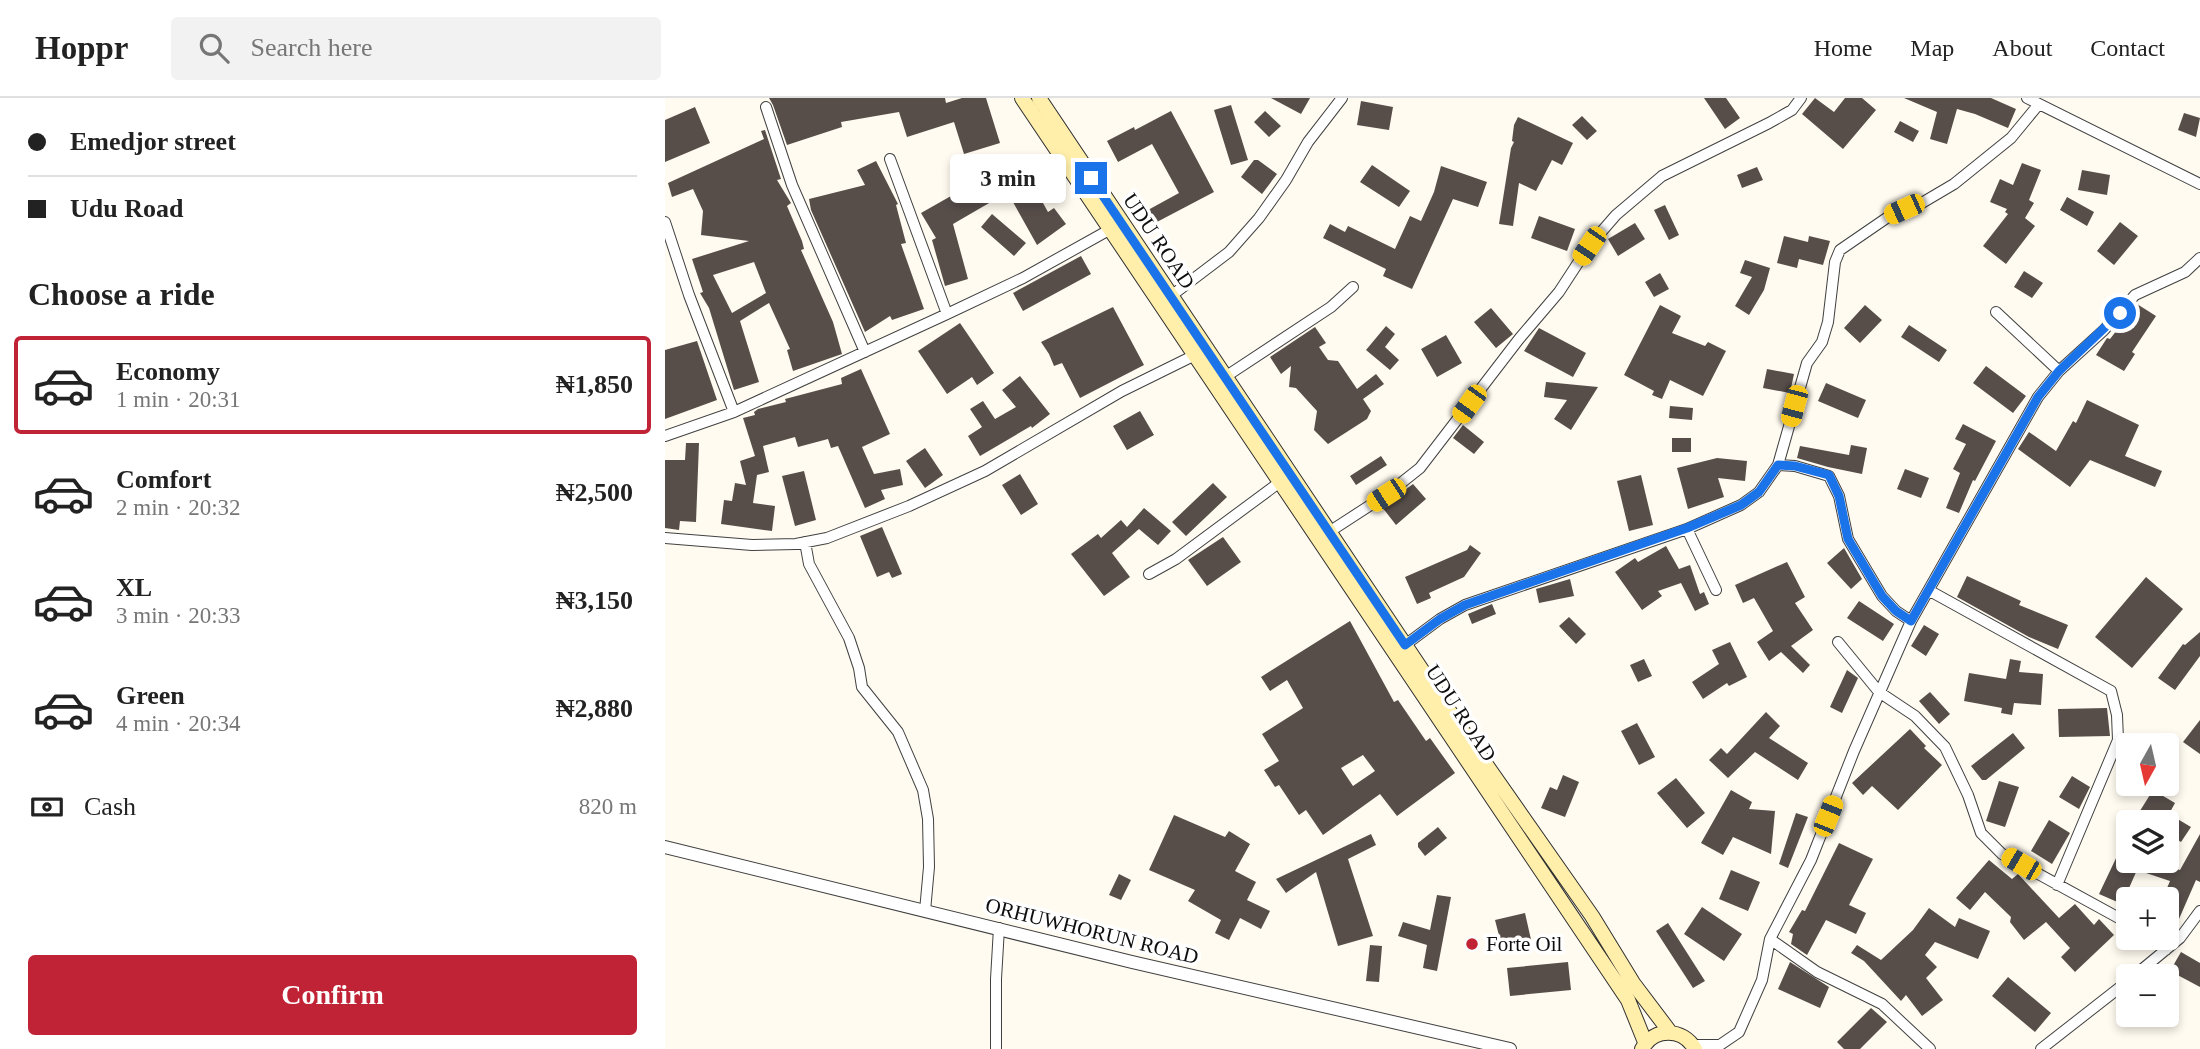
<!DOCTYPE html>
<meta charset="utf-8">
<style>
:root{--surface:#fff;--page:#f2f2f2;--text:#222;--muted:#767676;--line:#e0e0e0;--accent:#c12336}
body{margin:0;font-family:Georgia,serif;background:var(--page);color:var(--text);height:100vh;display:flex;flex-direction:column;font-size:26px;white-space:nowrap}
*{box-sizing:border-box;margin:0}
p{font-size:23px;color:var(--muted)}
.icon{flex:none;width:38px;height:38px;fill:none;stroke:currentColor;stroke-width:2;stroke-linecap:round;stroke-linejoin:round}
.map{position:relative;flex:1;overflow:hidden}
.panel{display:flex;flex-direction:column;background:var(--surface);width:665px}
.panel>*{flex:none}
.hud{display:grid;align-content:center;height:154px;padding:0 28px;background:var(--surface)}
.needle{width:46px;rotate:188deg}
.tools{position:absolute;left:1451px;top:635px;display:grid;gap:14px}
.tools a{display:grid;place-items:center;width:63px;height:63px;border-radius:7px;background:var(--surface);box-shadow:0 4px 10px #0003;font-size:35px}
.end{position:absolute;width:32px;height:32px;margin:-16px;border:9px solid #1a73e8;background:#fff;box-shadow:0 0 0 4px #fff}
.from{border-radius:50%}
.bubble{position:absolute;height:49px;border-radius:7px;background:var(--surface);box-shadow:0 4px 10px #0003;font-size:23px;font-weight:700;line-height:49px;text-align:center}
.car{position:absolute;width:21px;height:42px;margin:-21px -10px;border-radius:9px;box-shadow:0 0 5px 2px #0007;background:linear-gradient(#f5c518 24%,#345 0 40%,#f5c518 0 76%,#345 0 86%,#f5c518 0)}
.hud b{display:flex;align-items:center;gap:24px;height:66px;font-size:26px}
.hud b+b{border-top:2px solid var(--line)}
.hud i{width:18px;height:18px;background:var(--text)}
ul{padding:0;list-style:none}
li{display:flex;align-items:center;gap:21px;height:98px;margin:0 14px 10px;padding:0 14px;border:4px solid transparent;border-radius:7px}
li div{flex:1}
li b{display:block;font-size:26px}
li em{font-style:normal;font-weight:700}
li.selected{border-color:var(--accent)}
li>.icon{width:63px;height:63px;stroke-width:1.5}
h2{padding:0 28px;font-size:32px;line-height:84px}
.pay{display:flex;align-items:center;gap:18px;height:77px;padding:0 28px;font-size:26px}
.pay p{margin-inline-start:auto}
.button{display:flex;gap:14px;margin-top:auto;padding:14px 28px}
.button a{flex:1;height:80px;border-radius:7px;background:var(--accent);color:#fff;font-size:28px;font-weight:700;line-height:80px;text-align:center}
header{display:flex;align-items:center;gap:42px;box-sizing:border-box;height:98px;padding:0 35px;background:var(--surface);border-bottom:2px solid var(--line)}
header strong{font-size:33px}
nav{display:flex;gap:38px;margin-inline-start:auto;font-size:24px}
.search{width:490px;height:63px;background:var(--page);display:flex;align-items:center;gap:18px;box-sizing:border-box;padding:0 24px;border-radius:7px;color:var(--muted);font-size:26px}
main{display:flex;flex:1;min-height:0}
.map>svg:first-child{display:block}
.building{fill:#574e4a;fill-rule:evenodd}
.lines{fill:none;stroke-linecap:round;stroke-linejoin:round}
.minor-casing{stroke:#414141;stroke-width:12}
.tertiary-casing{stroke:#414141;stroke-width:14}
.secondary-casing{stroke:#303030;stroke-width:16}
.minor{stroke:#fff;stroke-width:10}
.tertiary{stroke:#fff;stroke-width:12}
.secondary{stroke:#ffefab;stroke-width:14}
.route{stroke:#1a73e8;stroke-width:9}
.poi-dot{fill:#c12336;stroke:#fff;stroke-width:2.5}
.labels{text-anchor:middle;dominant-baseline:central;stroke-width:7;stroke-linejoin:round;paint-order:stroke}
.street-label{font-size:21px;fill:#0e0e0e;stroke:#fff}
.poi-label{font-size:21px;fill:#0e0e0e;stroke:#fff;text-anchor:start}
</style>
<header>
<strong>Hoppr</strong>
<div class="search"><svg class="icon" aria-label="search" viewBox="0 0 24 24"><circle cx="10" cy="10" r="6"/><path d="M15 15l6 6"/></svg>Search here</div>
<nav><a>Home</a><a>Map</a><a>About</a><a>Contact</a></nav>
</header>
<main>
<section class="panel">
<div class="hud">
<b><i class="from"></i>Emedjor street</b>
<b><i></i>Udu Road</b>
</div>
<h2>Choose a ride</h2>
<ul>
<li class="selected"><svg class="icon" aria-label="car" viewBox="0 0 24 24"><path d="M5 17H2v-5l4-1 3-4h7l3 4 3 1v5h-3M9 17h6M6 11h13"/><circle cx="7" cy="17" r="2"/><circle cx="17" cy="17" r="2"/></svg><div><b>Economy</b><p>1 min · 20:31</p></div><em>₦1,850</em></li>
<li><svg class="icon" aria-label="car" viewBox="0 0 24 24"><path d="M5 17H2v-5l4-1 3-4h7l3 4 3 1v5h-3M9 17h6M6 11h13"/><circle cx="7" cy="17" r="2"/><circle cx="17" cy="17" r="2"/></svg><div><b>Comfort</b><p>2 min · 20:32</p></div><em>₦2,500</em></li>
<li><svg class="icon" aria-label="car" viewBox="0 0 24 24"><path d="M5 17H2v-5l4-1 3-4h7l3 4 3 1v5h-3M9 17h6M6 11h13"/><circle cx="7" cy="17" r="2"/><circle cx="17" cy="17" r="2"/></svg><div><b>XL</b><p>3 min · 20:33</p></div><em>₦3,150</em></li>
<li><svg class="icon" aria-label="car" viewBox="0 0 24 24"><path d="M5 17H2v-5l4-1 3-4h7l3 4 3 1v5h-3M9 17h6M6 11h13"/><circle cx="7" cy="17" r="2"/><circle cx="17" cy="17" r="2"/></svg><div><b>Green</b><p>4 min · 20:34</p></div><em>₦2,880</em></li>
</ul>
<div class="pay"><svg class="icon" aria-label="cash" viewBox="0 0 24 24"><path d="M3 7h18v10H3z"/><circle cx="12" cy="12" r="2"/></svg>Cash<p>820 m</p></div>
<div class="button"><a>Confirm</a></div>
</section>
<div class="map">
<svg width="1535" height="951" viewBox="0 0 1535 951">
<rect width="100%" height="100%" fill="#fffbf0"/>
<path class="building" d="M104,0H280L281,5L297,0H321L335,45L299,56L289,24L242,39L234,14L176,24L177,29L122,47L108,7Z
M606,0H645L636,16Z
M1039,0H1061L1075,20L1060,31Z
M1150,0L1169,14L1180,0H1197L1211,12L1178,51L1137,16Z
M1239,0H1326L1351,11L1343,30L1310,16L1292,11L1282,46L1265,41L1272,14Z
M696,3L728,9L724,32L692,27Z
M566,7L583,62L566,67L549,12Z
M30,9L45,45L0,64V22Z
M506,13L549,94L490,125L483,112L514,95L487,46L453,64L442,43L469,29L470,32Z
M600,13L616,28L604,39L589,24Z
M1519,15L1535,20L1531,39L1513,32Z
M917,18L932,33L922,42L907,27Z
M853,19L908,45L897,67L887,62L871,93L854,85L848,128L834,126L846,50L849,44L847,43L849,27Z
M1235,23L1254,33L1248,44L1229,34Z
M100,32L116,81L112,82L126,105L122,108L137,143L139,151L136,152L168,224L177,256L128,273L122,252L125,251L104,205L75,223L94,284L69,292L44,210L35,195L38,194L27,161L84,143L36,137L38,113L28,91L7,99L3,85L99,41L96,33ZM89,164L101,195L67,215L48,177Z
M589,62H593L612,76L597,96L576,79Z
M211,63L233,106L231,107L241,145L236,146L259,211L227,222L225,218L200,234L146,112L144,101L200,87L192,72Z
M1357,65L1376,72L1364,102L1369,105L1360,120L1370,128L1341,166L1318,148L1343,116L1340,114L1342,111L1325,104L1335,81L1348,87Z
M707,67L745,93L734,109L695,84Z
M776,68L822,84L813,109L788,101L747,191L718,178L721,171L658,140L665,126L680,134L683,128L730,151L745,118L756,123L769,94Z
M358,69L383,114L389,110L401,126L372,147L344,97L350,90L288,126L303,181L280,188L267,142L271,140L256,115L293,94L321,84L322,88Z
M1092,69L1098,82L1077,90L1072,77Z
M1417,72L1445,77L1442,97L1413,92Z
M1402,99L1429,114L1422,128L1395,112Z
M1000,107L1014,137L1004,142L989,112Z
M327,116L361,145L349,158L316,129Z
M874,118L910,131L902,153L866,140Z
M1455,124L1473,138L1449,167L1432,153Z
M970,125L980,141L953,158L943,141Z
M1119,138L1143,144L1144,138L1165,143L1158,167L1134,161L1132,170L1112,165Z
M416,158L426,176L358,213L348,195Z
M1080,162L1105,170L1099,192L1084,217L1070,208L1087,179L1075,175Z
M1359,173L1378,185L1367,200L1349,189Z
M995,175L1004,191L989,199L980,184Z
M1472,206L1491,218L1467,254L1470,256L1459,273L1431,257L1442,240L1445,241Z
M995,207L1016,218L1007,235L1040,248L1043,244L1061,253L1038,298L1005,282L997,301L987,297L989,293L959,277Z
M1200,207L1217,222L1195,245L1179,230Z
M448,209L479,267L415,300L397,265L389,268L384,256L376,244Z
M826,210L848,236L831,250L809,224Z
M295,225L329,275L312,287L307,279L282,296L253,253Z
M1244,227L1282,252L1274,264L1236,239Z
M721,228L730,236L720,249L734,262L725,272L701,252Z
M650,229L661,245L654,249L663,262L673,263L692,291L711,276L719,286L698,301L706,313L702,321L663,346L649,332L652,313L631,290L624,289L626,268L616,276L605,259Z
M874,230L921,255L908,279L859,253Z
M781,237L797,265L772,279L756,251Z
M32,243L52,302L0,321V252Z
M1321,268L1361,298L1348,315L1308,285Z
M196,271L225,336L197,349L209,376L235,371L238,387L216,392L220,401L200,410L173,348L166,350L163,341L133,349L130,339L98,348L104,374L92,377L88,405L110,408L107,433L56,426L59,402L67,403L70,385L81,387L75,363L90,358L78,320L90,317L89,314L93,311L121,304L120,301L177,286L176,280Z
M1102,271L1129,276L1125,295L1098,290Z
M355,278L385,316L367,330L366,328L315,358L303,338L317,329L305,311L318,303L330,321L351,309L337,292Z
M881,284L933,289L906,332L889,321L902,302L879,299Z
M1161,285L1201,302L1193,320L1153,303Z
M1422,302L1474,327L1460,358L1497,373L1490,389L1425,362L1405,389L1353,351L1364,334L1391,353L1408,323L1411,325Z
M1005,308L1028,310L1027,322L1004,320Z
M475,313L489,337L462,352L448,328Z
M1298,326L1331,343L1310,383L1308,382L1294,415L1281,410L1295,375L1288,371L1301,346L1290,341Z
M798,327L819,344L809,356L788,340Z
M1007,340H1026V354H1007Z
M21,345H34L31,424L15,423L14,432L0,430V362H20Z
M1186,347L1202,350L1197,376L1163,369L1132,360L1135,348L1184,357Z
M260,350L278,377L260,390L241,363Z
M716,358L722,367L691,387L685,378Z
M1052,360L1082,363L1080,383L1053,380L1059,399L1023,411L1012,370Z
M1240,371L1264,380L1256,400L1232,391Z
M139,373L151,422L130,428L117,378Z
M355,376L373,406L356,417L337,387Z
M976,377L988,427L964,433L952,383Z
M548,385L562,399L521,438L507,424Z
M748,386L761,401L731,427L717,409Z
M479,410L506,433L493,447L474,431L447,455L465,479L439,498L406,456L433,436L436,440L456,422L462,429Z
M217,429L237,476L227,480L224,474L212,479L195,438Z
M558,439L576,464L542,488L523,462Z
M805,447L816,455L799,479L764,495L766,500L752,506L740,479L802,452Z
M1001,448L1014,471L1025,467L1035,496L1039,494L1044,506L1030,513L1016,485L993,493L997,498L977,512L950,474L970,460L973,464Z
M1179,450L1197,481L1186,491L1162,465Z
M1122,464L1140,499L1130,505L1148,532L1126,548L1145,567L1138,575L1116,554L1104,563L1092,544L1108,533L1089,500L1078,505L1070,487Z
M1302,478L1356,503L1354,507L1403,527L1393,551L1364,539L1292,499Z
M1481,479L1518,511L1467,570L1430,539Z
M905,481L909,498L874,505L871,491Z
M1194,503L1229,526L1218,543L1182,520Z
M827,506L831,516L807,526L803,516Z
M904,519L921,536L911,546L894,528Z
M685,523L729,604L733,602L761,643L765,640L790,675L732,718L715,696L658,737L641,712L634,717L614,687L610,689L599,672L614,663L597,636L638,610L622,582L605,593L596,579ZM698,657L710,673L688,688L676,670Z
M1259,527L1274,536L1261,558L1246,548Z
M1535,534V558L1510,592L1493,580L1518,546L1520,547Z
M1065,544L1082,579L1064,588L1062,585L1038,601L1027,584L1054,566L1047,552Z
M979,561L987,578L973,584L965,567Z
M1345,561L1356,563L1354,574L1378,576L1376,607L1349,605L1347,617L1336,615L1337,610L1299,603L1304,575L1341,581Z
M1182,572L1193,580L1177,615L1165,609Z
M1265,594L1285,616L1274,626L1254,603Z
M1442,610L1445,638L1394,639L1393,611Z
M1101,614L1115,628L1104,640L1143,665L1133,682L1090,654L1063,680L1044,662L1056,650L1062,656Z
M1535,622V656L1518,644Z
M972,625L990,659L974,667L956,633Z
M1245,631L1261,648L1259,650L1277,667L1233,712L1207,688L1198,697L1187,685Z
M1348,635L1360,650L1321,682H1317L1306,668Z
M898,677L914,684L900,719L876,710L885,689L892,692Z
M1407,678L1425,689L1414,711L1394,699Z
M1011,680L1040,715L1022,730L992,695Z
M1334,683L1354,689L1340,729L1321,723Z
M1066,692L1087,704L1084,711L1110,713L1106,756L1068,739L1058,757L1036,745Z
M1488,692L1510,705L1504,716L1526,729L1516,744L1504,736L1511,724H1468Z
M1131,715L1143,719L1123,770L1114,766Z
M509,717L560,739L564,733L585,746L570,773L591,784L582,802L605,813L596,831L575,820L564,842L550,835L556,822L523,803L530,792L484,772Z
M1384,722L1405,735L1387,766L1366,753Z
M773,729L782,740L760,758L753,749V745Z
M1463,735V763H1490L1515,772L1535,736V784L1531,782L1507,837L1502,841V802H1497L1505,783L1472,772L1457,806L1434,796Z
M706,736L711,747L683,761L708,838L673,848L651,774L621,795L611,781Z
M1174,745L1208,761L1184,807L1201,815L1191,836L1161,822L1142,857L1126,846L1128,836L1124,834L1137,812L1140,813Z
M1324,762L1347,781L1353,776L1394,820L1410,806L1429,827L1434,821L1449,837L1410,874L1396,859L1405,850L1381,824L1359,842L1345,824L1346,819L1320,794L1305,812L1291,800Z
M1066,772L1095,784L1083,813L1054,801Z
M454,776L466,782L456,802L444,797Z
M772,797L786,799L772,873L758,870L762,847L733,838L738,824L765,832Z
M1037,809L1077,836L1059,863L1019,836Z
M1264,810L1290,829L1294,820L1325,833L1313,861L1270,844L1260,857L1272,869L1261,880L1278,902L1257,918L1241,897L1236,903L1199,863L1186,855L1192,847L1216,862L1248,832Z
M860,815L867,846L838,853L830,822Z
M1003,825L1040,883L1028,890L991,833Z
M705,847L717,848L714,884L701,883Z
M1516,854L1535,865V889L1505,873Z
M903,864L906,892L845,898L842,870Z
M1125,864L1164,889L1155,910L1113,891Z
M1343,879L1386,915L1370,934L1327,898Z
M1206,910L1222,924L1195,951H1179L1172,944Z"/>
<g class="lines">
<g class="minor-casing">
<path id="minor" d="M1362,0L1535,86
M101,9L127,87L200,254
M225,61L282,216
M0,124L24,197L69,314
M506,198L564,154L594,120L621,82L643,44L677,0
M1331,214L1394,273
M560,279L666,209L688,189
M0,338L69,314L282,216L358,180L444,132
M1113,367L1130,368L1164,378L1174,398L1183,441L1217,498L1231,513L1246,523
M1022,431L1051,492
M664,434L721,397L755,370L854,241L894,194L924,148L951,117L997,78L1104,25L1127,12L1136,0
M0,440L87,447L131,446L162,440L244,408L320,373L457,293L530,257
M140,444L144,466L184,540L194,570L197,589L233,634L258,692L263,721L264,769L260,813
M484,476L511,461L615,384
M1265,493L1446,593L1452,617L1453,642L1392,787
M1173,544L1214,594L1250,618L1280,649L1303,697L1316,735L1337,756L1463,825
M740,547L775,521L800,507L1022,431L1076,407L1094,394L1113,367L1142,265L1157,244L1163,224L1170,164L1175,152L1226,117L1239,111L1250,109L1289,86L1346,40L1374,6
M1486,840L1501,852
M1105,841L1152,874L1217,906L1265,951
M1469,878L1515,840L1535,813
M1029,947H1055L1074,934L1097,882L1105,841L1146,762L1189,653L1246,523L1373,299L1394,273L1439,232L1470,197L1520,174L1535,160
M331,951V881L334,830
M1376,951L1463,883"/>
</g>
<g class="tertiary-casing">
<path id="tertiary" d="M0,749L467,864L845,951"/>
</g>
<g class="secondary-casing">
<path id="secondary" d="M357,0L963,902L980,944
M374,0L801,638L927,818L968,885L1005,934
M977,951C989,929 1018,930 1030,951"/>
</g>
<use href="#minor" class="minor"/>
<use href="#tertiary" class="tertiary"/>
<use href="#secondary" class="secondary"/>
</g>
<g class="lines">
<path class="route" d="M426,80L740,547L775,521L800,507L1022,430L1076,407L1094,394L1113,367L1130,368L1164,377L1174,398L1183,441L1217,498L1231,513L1246,523L1373,299L1394,273L1455,215"/>
</g>
<circle class="poi-dot" cx="807" cy="846" r="7"/>
<g class="labels">
<g class="street-label">
<text transform="translate(494 143) rotate(56)">UDU ROAD</text>
<text transform="translate(796 615) rotate(57)">UDU ROAD</text>
<text transform="translate(427 833) rotate(14)">ORHUWHORUN ROAD</text>
</g>
<g class="poi-label">
<text x="821" y="846">Forte Oil</text>
</g>
</g>
</svg>
<div class="tools">
<a><svg class="needle" viewBox="-14 -14 28 28"><path d="M0-13l5 13h-10z" fill="#e53935"/><path d="M0 13l5-13h-10z" fill="#767676"/></svg></a>
<a><svg class="icon" aria-label="layers" viewBox="0 0 24 24"><path d="M12 4l9 5-9 5-9-5zM3 14l9 5 9-5"/></svg></a>
<a>+</a>
<a>−</a>
</div>
<i class="end from" style="left:1455px;top:215px"></i>
<i class="end" style="left:426px;top:80px"></i>
<div class="bubble" style="left:285px;top:56px;width:116px">3 min</div>
<i class="car" style="left:1239px;top:111px;rotate:246deg"></i>
<i class="car" style="left:924px;top:148px;rotate:214deg"></i>
<i class="car" style="left:804px;top:306px;rotate:216deg"></i>
<i class="car" style="left:1129px;top:308px;rotate:195deg"></i>
<i class="car" style="left:721px;top:397px;rotate:237deg"></i>
<i class="car" style="left:1163px;top:718px;rotate:22deg"></i>
<i class="car" style="left:1356px;top:766px;rotate:300deg"></i>
</div>
</main>
